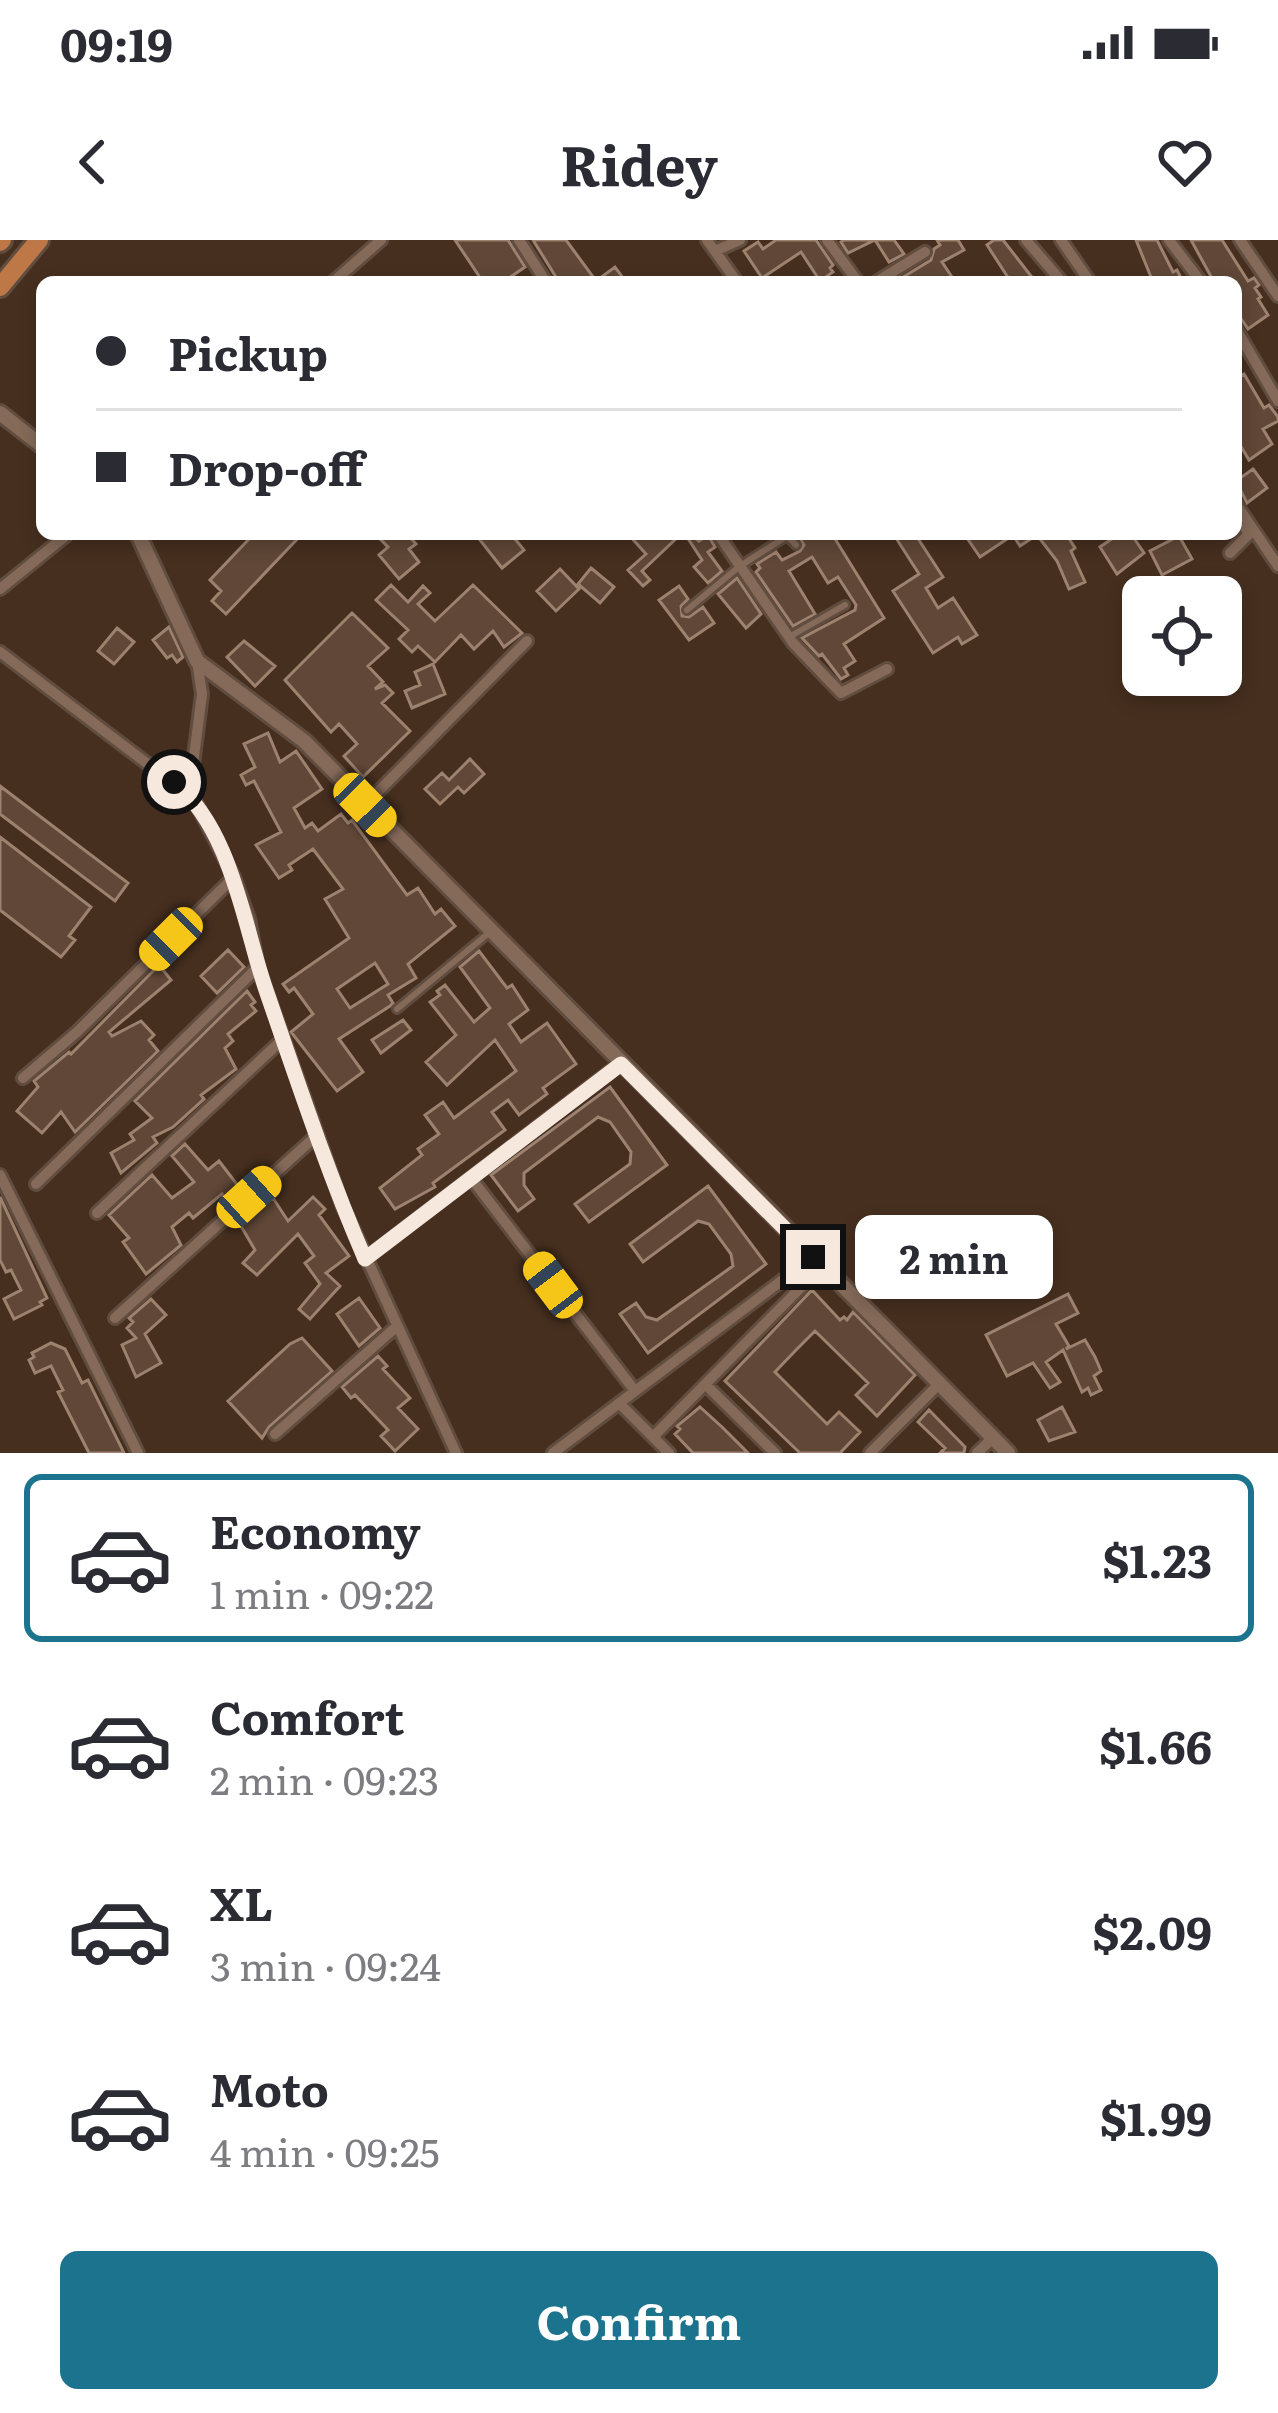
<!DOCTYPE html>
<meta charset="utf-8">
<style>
:root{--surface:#fff;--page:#f2f2f3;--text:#2b2b33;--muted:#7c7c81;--line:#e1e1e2;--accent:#1c738d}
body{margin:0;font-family:Literata,serif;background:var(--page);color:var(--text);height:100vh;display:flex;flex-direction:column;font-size:45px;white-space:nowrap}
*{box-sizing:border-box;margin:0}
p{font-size:39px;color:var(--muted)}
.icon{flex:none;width:66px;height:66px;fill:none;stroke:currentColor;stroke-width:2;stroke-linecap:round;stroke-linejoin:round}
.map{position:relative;height:1213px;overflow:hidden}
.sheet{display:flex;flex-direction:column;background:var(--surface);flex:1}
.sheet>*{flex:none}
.guide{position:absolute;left:36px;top:36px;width:1206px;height:264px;border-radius:18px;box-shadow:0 6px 18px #0003;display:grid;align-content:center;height:264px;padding:0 60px;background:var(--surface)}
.tools{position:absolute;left:1122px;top:336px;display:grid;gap:24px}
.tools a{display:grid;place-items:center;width:120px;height:120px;border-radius:18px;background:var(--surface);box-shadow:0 6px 18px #0003;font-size:60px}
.end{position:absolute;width:54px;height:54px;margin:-27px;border:15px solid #f7e8de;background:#111;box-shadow:0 0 0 6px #111}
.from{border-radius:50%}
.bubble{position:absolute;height:84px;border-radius:18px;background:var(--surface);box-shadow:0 6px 18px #0003;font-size:39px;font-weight:700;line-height:84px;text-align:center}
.car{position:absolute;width:36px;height:72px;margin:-36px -18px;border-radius:15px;box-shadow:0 0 9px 3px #0007;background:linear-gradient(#f5c518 24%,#345 0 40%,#f5c518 0 76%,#345 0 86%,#f5c518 0)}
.guide b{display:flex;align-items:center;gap:42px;height:114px;font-size:45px}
.guide b+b{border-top:3px solid var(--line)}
.guide i{width:30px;height:30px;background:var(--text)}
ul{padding:21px 0 0;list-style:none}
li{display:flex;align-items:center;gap:36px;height:168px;margin:0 24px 18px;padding:0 36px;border:6px solid transparent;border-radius:18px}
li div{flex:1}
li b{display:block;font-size:45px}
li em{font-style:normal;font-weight:700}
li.selected{border-color:var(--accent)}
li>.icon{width:108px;height:108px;stroke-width:1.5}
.primary-button{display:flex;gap:24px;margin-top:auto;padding:24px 60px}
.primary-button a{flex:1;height:138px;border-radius:18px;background:var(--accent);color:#fff;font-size:48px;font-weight:700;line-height:138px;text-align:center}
.status{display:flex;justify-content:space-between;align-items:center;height:84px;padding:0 60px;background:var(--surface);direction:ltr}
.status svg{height:33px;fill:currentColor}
header{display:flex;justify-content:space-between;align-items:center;height:156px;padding:0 60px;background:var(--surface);font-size:54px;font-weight:700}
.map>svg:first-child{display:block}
.building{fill:#604737;stroke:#9e8270;stroke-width:3;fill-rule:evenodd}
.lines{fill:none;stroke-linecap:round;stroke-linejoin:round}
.service-casing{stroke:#614d3f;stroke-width:12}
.minor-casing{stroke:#614d3f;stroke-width:16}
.tertiary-casing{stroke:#614d3f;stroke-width:20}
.motorway-casing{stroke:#614d3f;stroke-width:24}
.service{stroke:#856a59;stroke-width:6}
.minor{stroke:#856a59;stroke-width:10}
.tertiary{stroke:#856a59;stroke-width:14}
.motorway{stroke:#be7746;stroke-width:18}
.route{stroke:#f7e8de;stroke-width:15}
</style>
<div class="status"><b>09:19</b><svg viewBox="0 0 49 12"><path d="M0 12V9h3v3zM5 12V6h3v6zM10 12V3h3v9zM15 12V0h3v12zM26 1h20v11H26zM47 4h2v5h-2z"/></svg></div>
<header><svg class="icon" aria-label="back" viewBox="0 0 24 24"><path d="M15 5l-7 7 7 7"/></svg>Ridey<svg class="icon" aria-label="heart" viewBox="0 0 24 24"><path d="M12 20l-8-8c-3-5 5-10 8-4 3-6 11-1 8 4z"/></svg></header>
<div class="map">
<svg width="1278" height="1213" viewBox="0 0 1278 1213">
<rect width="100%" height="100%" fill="#462f1f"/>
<path class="building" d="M455,0H508L525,27L503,42H483Z
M533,0H566L596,41L615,27L626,42H559Z
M776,0H816L833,25L830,28L833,32L820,41L801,12L762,38L744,11L758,2L763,9Z
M844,0H894L904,14L889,22L875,0L848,13L841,2Z
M937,0H958L964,10L942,22L952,37L944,42H895L931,20L934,9L940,5Z
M994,0H1003L1031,36L1022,42H1011L987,5Z
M1136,0H1157L1173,32L1177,30L1183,42H1153Z
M1191,0H1222L1248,41L1254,38L1259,45L1255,48L1261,57L1258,59L1268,75L1248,89L1236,71V42H1214Z
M1244,134L1264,168L1269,165L1278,177V181L1263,189L1272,204L1249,220L1236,198V139Z
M1253,229L1267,248L1247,263L1236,241Z
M244,294H302L226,374L212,361L221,351L210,340L249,299Z
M375,294H407L416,304L409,309L419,322L399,339L379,315L388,307Z
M487,294H511L524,310L502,328L480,300Z
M628,294H681L642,331L650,340L643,346L628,330L646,314Z
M691,294L699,301L708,295L715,307L708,312L722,331L708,343L694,327L702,320L687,297Z
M797,294H832L884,378L844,404L855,421L844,428L848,435L841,439L822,414L819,416L802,398L855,370L856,365L838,337L828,343L812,317L789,331L815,374L793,386L756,332L760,328L757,324L776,312L782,320L800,311L804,305Z
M902,294H915L943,337L926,348L938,368L953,358L977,395L962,404L958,397L933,413L893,351L919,334L896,298Z
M974,294H1066L1075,308L1071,311L1085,342L1069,349L1057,321L1037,295L1020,306L1013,295L980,317L967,298Z
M1119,294H1131L1144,313L1117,334L1100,307Z
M1179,296L1192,319L1162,335L1150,311Z
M591,328L614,347L600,363L578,344Z
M560,329L579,349L556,371L537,351Z
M737,338L761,374L746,388L718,354Z
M391,345L408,362L423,346L430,353L418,364L435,381L473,345L522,393L504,407L493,391L474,409L461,395L435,422L418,406L412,412L399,399L408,390L376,360Z
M679,346L688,359L681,366L682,376L689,377L703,367L714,383L689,400L659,360Z
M352,373L388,408L368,426L383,442L375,449L385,445L393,453L382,463L410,491L363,537L344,516L357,504L339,484L331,492L285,440Z
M169,387L183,417L177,422L172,415L167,418L153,400Z
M117,388L134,402L114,424L98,411Z
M244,401L275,426L255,446L227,417Z
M433,424L445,454L412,468L405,451L420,445L415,432Z
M268,493L280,522L296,511L322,549L294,568L305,588L312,583L318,591L341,574L348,583L352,580L407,655L418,648L435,674L441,669L455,686L408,724L416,738L388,755L393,763L390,766L339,799L363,832L337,851L291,792L313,774L294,748L289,752L283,744L349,698L325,659L343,649L313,609L289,625L292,630L279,638L256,605L281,592L254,541L246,545L241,535L255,527L244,504ZM375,723L388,744L350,768L337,749Z
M470,519L484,534L464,553L458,547L440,564L425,549L442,533L449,540Z
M0,546L128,643L115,661L0,574Z
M0,597L91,667L69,696L75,700L61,717L0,670Z
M228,710L244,727L217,753L201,736Z
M479,711L507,748L512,745L528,770L509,784L521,802L547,783L576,824L543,848L547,854L519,875L508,860L492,872L505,890L433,943L435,947L395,969L380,948L422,915L418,909L439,894L425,875L443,862L454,878L516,831L495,800L447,845L426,822L456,795L430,762L440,755L437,751L445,745L474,782L490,768L460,727Z
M159,725L171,740L109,792L112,796L141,781L154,795L149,800L158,811L75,892L61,872L42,893L17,871L38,847L34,841L69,812L71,814Z
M247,751L255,762L251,765L256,771L228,794L233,801L225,808L236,829L201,855L204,859L173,887L153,897L157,903L121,933L111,913L134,900L130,894L152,878L135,861Z
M403,780L411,790L381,813L372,800Z
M610,847L667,925L589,982L575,964L630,924L631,912L610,882L598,877L524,933V945L534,959L518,971L491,935Z
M185,904L208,930L219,921L239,947L225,958L222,954L193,978L189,973L172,987L181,1005L146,1034L123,1002L129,998L109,975L152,935L172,958L194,942L172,916Z
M708,946L766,1024L648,1113L620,1074L636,1063L646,1077L657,1080L733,1026L731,1014L709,984L698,981L643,1022L630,1004Z
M0,957L47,1058L40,1062L42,1065L14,1079L4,1059L21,1050L11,1030L6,1032L0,1020Z
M313,957L325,969L319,975L349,1016L326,1033L340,1046L310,1079L299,1069L320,1044L305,1023L314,1016L298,994L257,1035L243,1023L255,1010L238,981L273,958L288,981Z
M812,1050L840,1080L844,1077L847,1080L853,1072L915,1135L877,1176L856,1155L868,1143L815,1091L796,1110L775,1132L827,1184L839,1172L860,1192L840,1213H800L725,1141Z
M1068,1054L1078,1073L1056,1084L1069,1106L1066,1109L1085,1100L1095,1117L1101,1131L1094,1136L1101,1150L1091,1155L1088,1148L1082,1152L1063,1110L1046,1122L1060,1142L1050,1148L1033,1123L1007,1136L986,1095Z
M359,1058L380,1088L359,1106L337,1074Z
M151,1059L166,1075L145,1094L161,1123L136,1137L122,1105L136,1098L127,1088L133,1082L129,1078Z
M302,1098L332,1131L269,1187L262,1198L228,1161L290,1104Z
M51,1103L65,1109L82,1143L88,1140L124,1213H89L58,1152L63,1150L51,1126L35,1133L29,1120L34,1117L32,1113Z
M378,1116L387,1126L383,1129L410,1158L398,1168L418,1189L395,1211L381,1196L388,1190L355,1155L351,1158L342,1147Z
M700,1167L722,1187L748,1213H693L675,1194L680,1189L677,1186Z
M1062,1167L1075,1192L1049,1201L1038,1180Z
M929,1170L965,1207L964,1213H940L945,1208L918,1182Z"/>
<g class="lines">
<g class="service-casing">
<path id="service" d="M687,370L740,326L787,296L796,305
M789,397L845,365
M397,769L490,692"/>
</g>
<g class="minor-casing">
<path id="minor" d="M519,0L546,42
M707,0L737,42
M827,0L858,42
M1026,0L1062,42
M1061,0L1090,42
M1169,0L1201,42
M1240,0L1278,56
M715,11L740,0
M333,42L381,0
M876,42L925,12
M1236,89L1278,161
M1236,264L1278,326
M718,294L793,403L841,453L887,429
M1230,313L1249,294L1245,288
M0,349L68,294
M0,412L194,559
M197,421L202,454L192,532L194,559L234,637L249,679L258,727L343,967L456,1213
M365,565L527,401
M23,838L77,792L234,637
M0,935L138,1213
M471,938L635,1151
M36,944L258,727
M97,973L283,799
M365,1019L621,823
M115,1078L316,896
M705,1144L775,1213
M619,1163L669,1213
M275,1194L396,1087
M653,1197L822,1026
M553,1213L813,1017
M870,1213L939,1144
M977,1213L993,1198"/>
</g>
<g class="tertiary-casing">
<path id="tertiary" d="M0,173L42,206
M138,294L197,421L304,501L1008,1213"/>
</g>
<g class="motorway-casing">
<path id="motorway" d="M0,2L2,0
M0,47L39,0"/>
</g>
<use href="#service" class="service"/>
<use href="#minor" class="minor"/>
<use href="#tertiary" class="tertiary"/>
<use href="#motorway" class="motorway"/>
</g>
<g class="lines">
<path class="route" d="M174,542C232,590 243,683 266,750C297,840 327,931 365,1019L621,824L813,1017"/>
</g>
</svg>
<div class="tools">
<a><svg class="icon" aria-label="locate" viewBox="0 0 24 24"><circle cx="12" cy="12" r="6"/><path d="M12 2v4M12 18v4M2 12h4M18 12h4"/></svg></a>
</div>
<i class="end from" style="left:174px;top:542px"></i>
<i class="end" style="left:813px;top:1017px"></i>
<div class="bubble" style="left:855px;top:975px;width:198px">2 min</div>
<i class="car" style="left:365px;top:565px;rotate:136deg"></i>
<i class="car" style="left:171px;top:699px;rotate:225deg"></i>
<i class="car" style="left:249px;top:957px;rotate:48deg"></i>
<i class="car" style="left:553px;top:1045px;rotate:323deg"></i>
<div class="guide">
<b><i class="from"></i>Pickup</b>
<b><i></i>Drop-off</b>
</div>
</div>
<section class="sheet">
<ul>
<li class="selected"><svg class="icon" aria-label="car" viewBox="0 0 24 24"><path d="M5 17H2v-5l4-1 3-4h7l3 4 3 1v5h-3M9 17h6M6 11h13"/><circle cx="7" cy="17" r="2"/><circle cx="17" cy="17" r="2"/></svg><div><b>Economy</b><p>1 min · 09:22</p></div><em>$1.23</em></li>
<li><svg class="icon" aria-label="car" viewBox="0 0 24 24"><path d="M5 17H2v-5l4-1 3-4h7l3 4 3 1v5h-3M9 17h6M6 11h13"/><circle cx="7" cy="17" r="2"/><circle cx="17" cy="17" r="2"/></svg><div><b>Comfort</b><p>2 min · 09:23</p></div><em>$1.66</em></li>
<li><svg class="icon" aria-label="car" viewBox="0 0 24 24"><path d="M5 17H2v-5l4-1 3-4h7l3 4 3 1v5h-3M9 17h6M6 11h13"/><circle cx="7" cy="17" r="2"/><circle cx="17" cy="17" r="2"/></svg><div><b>XL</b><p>3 min · 09:24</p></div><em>$2.09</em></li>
<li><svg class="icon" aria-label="car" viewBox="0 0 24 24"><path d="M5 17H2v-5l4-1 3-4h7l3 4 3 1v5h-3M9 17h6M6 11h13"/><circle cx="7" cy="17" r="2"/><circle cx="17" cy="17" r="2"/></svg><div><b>Moto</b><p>4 min · 09:25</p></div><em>$1.99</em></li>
</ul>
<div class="primary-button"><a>Confirm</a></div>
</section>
